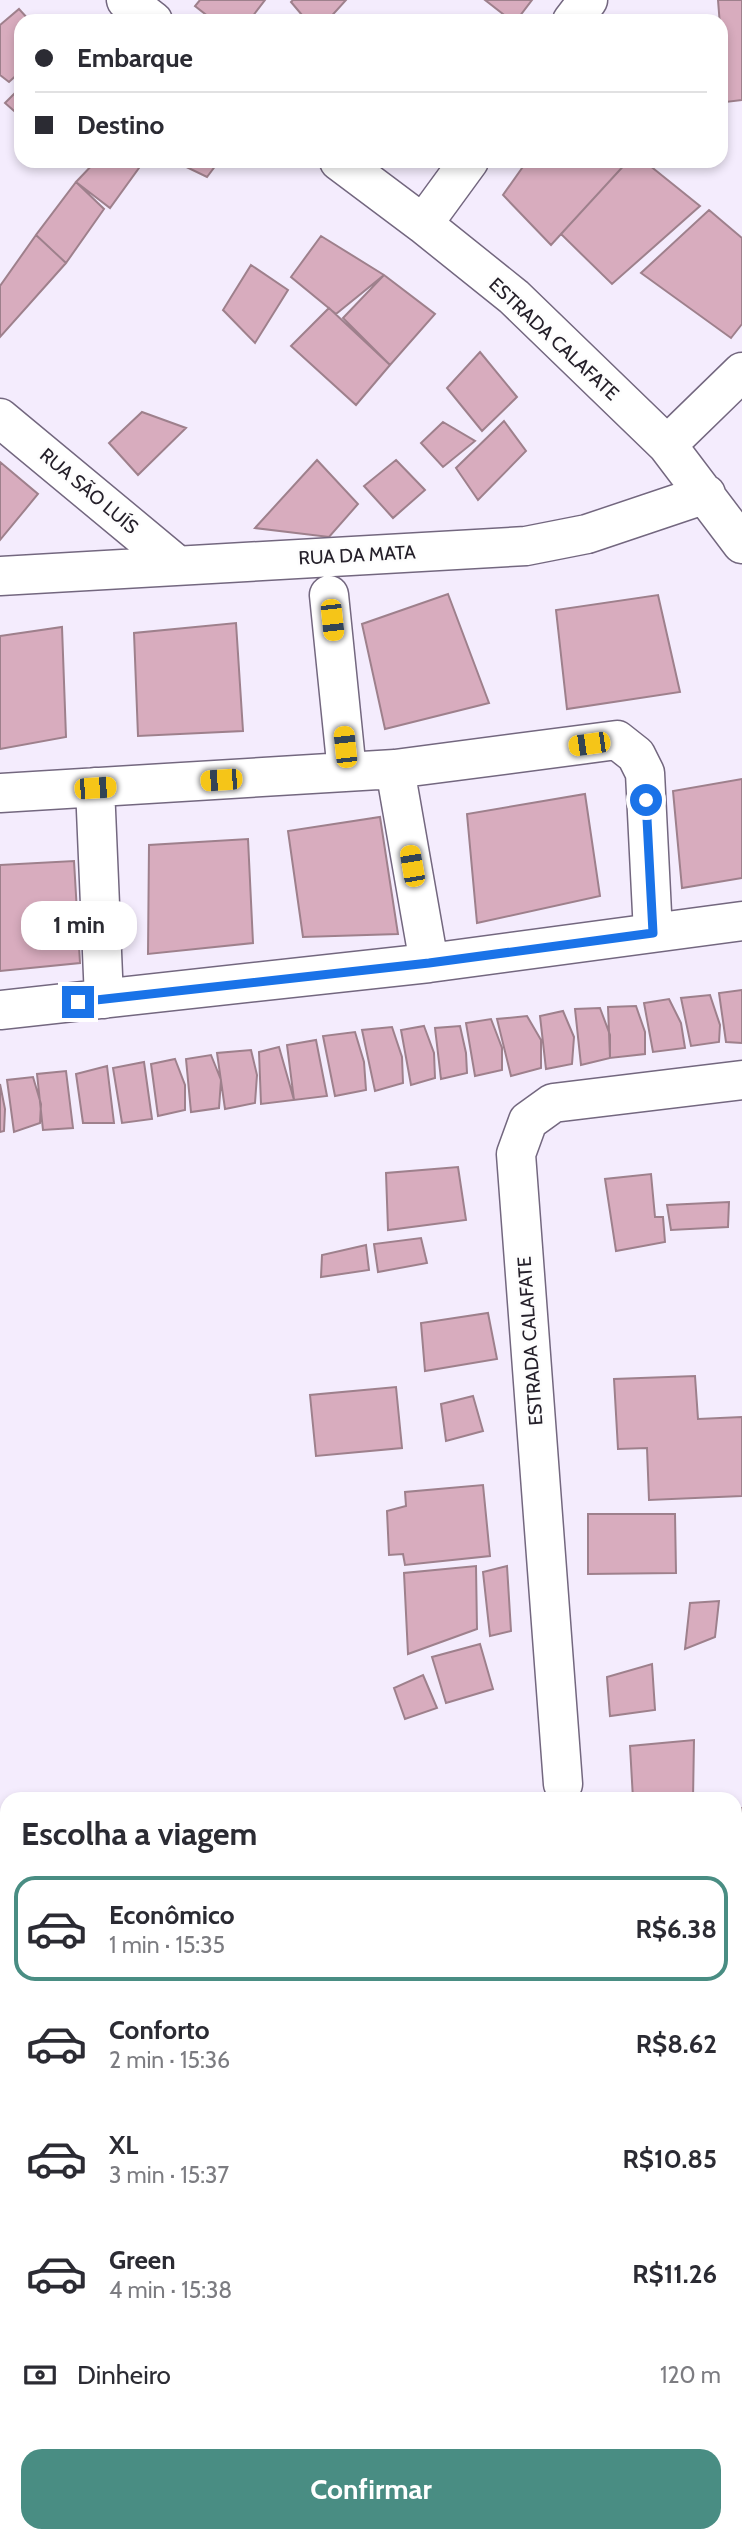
<!DOCTYPE html>
<html lang="pt">
<meta charset="utf-8">
<style>
:root{--surface:#fff;--page:#f7f7f7;--text:#2b2b33;--muted:#7c7c81;--line:#e1e1e2;--accent:#498d83}
body{margin:0;font-family:Cabin,sans-serif;background:var(--page);color:var(--text);height:100vh;display:flex;flex-direction:column;font-size:26px;white-space:nowrap}
*{box-sizing:border-box;margin:0}
p{font-size:23px;color:var(--muted)}
.icon{flex:none;width:38px;height:38px;fill:none;stroke:currentColor;stroke-width:2;stroke-linecap:round;stroke-linejoin:round}
.map{position:relative;flex:1;overflow:hidden}
.drawer{position:absolute;left:0px;top:1792px;width:742px;height:751px;display:flex;flex-direction:column;background:var(--surface);border-radius:21px 21px 0 0;box-shadow:0 4px 10px #0003}
.drawer>*{flex:none}
.guide{position:absolute;left:14px;top:14px;width:714px;height:154px;border-radius:21px;box-shadow:0 4px 10px #0003;display:grid;align-content:center;height:154px;padding:0 21px;background:var(--surface)}
.end{position:absolute;width:32px;height:32px;margin:-16px;border:9px solid #1a73e8;background:#fff;box-shadow:0 0 0 4px #fff}
.from{border-radius:50%}
.bubble{position:absolute;height:49px;border-radius:21px;background:var(--surface);box-shadow:0 4px 10px #0003;font-size:23px;font-weight:700;line-height:49px;text-align:center}
.car{position:absolute;width:21px;height:42px;margin:-21px -10px;border-radius:9px;box-shadow:0 0 5px 2px #0007;background:linear-gradient(#f5c518 24%,#345 0 40%,#f5c518 0 76%,#345 0 86%,#f5c518 0)}
.guide b{display:flex;align-items:center;gap:24px;height:66px;font-size:26px}
.guide b+b{border-top:2px solid var(--line)}
.guide i{width:18px;height:18px;background:var(--text)}
ul{padding:0;list-style:none}
li{display:flex;align-items:center;gap:21px;height:105px;margin:0 14px 10px;padding:0 7px;border:4px solid transparent;border-radius:21px}
li div{flex:1}
li b{display:block;font-size:26px}
li em{font-style:normal;font-weight:700}
li.selected{border-color:var(--accent)}
li>.icon{width:63px;height:63px;stroke-width:1.5}
h2{padding:0 21px;font-size:32px;line-height:84px}
.pay{display:flex;align-items:center;gap:18px;height:77px;padding:0 21px;font-size:26px}
.pay p{margin-inline-start:auto}
.button{display:flex;gap:14px;margin-top:auto;padding:14px 21px}
.button a{flex:1;height:80px;border-radius:21px;background:var(--accent);color:#fff;font-size:28px;font-weight:700;line-height:80px;text-align:center}
.map>svg:first-child{display:block}
.green{fill:#b1c9b5}
.lines{fill:none;stroke-linecap:round;stroke-linejoin:round}
.river{stroke:#8eaacb;stroke-width:68}
.building{fill:#d8acbe;stroke:#9e808c;stroke-width:2}
.minor-casing{stroke:#73677f;stroke-width:41}
.minor{stroke:#fff;stroke-width:38}
.route{stroke:#1a73e8;stroke-width:9}
.labels{text-anchor:middle;dominant-baseline:central;stroke-width:5;stroke-linejoin:round;paint-order:stroke}
.street-label{font-size:19px;fill:#25202a;stroke:#fdfdfd}
</style>
<div class="map">
<svg width="742" height="2542" viewBox="0 0 742 2542">
<rect width="100%" height="100%" fill="#f4ecfd"/>
<path class="green" d="M0,2220L7,2221V2536H355L353,2542H0Z"/>
<g class="lines">
<path class="river" d="M0,1945L7,1948
M735,2250L742,2253"/>
</g>
<path class="building" d="M200,0H265L249,21H214L195,6Z
M293,0H346L327,21H307L291,2Z
M485,0H532L516,21H512Z
M718,0H742V100L726,102Z
M19,9L30,21H21V71L9,82L0,75V25Z
M21,87V117L5,103Z
M96,161H144L110,208L76,182Z
M174,161H219L207,177Z
M527,161H628L551,245L503,195Z
M628,161H644L700,206L612,284L561,234Z
M76,182L104,209L66,263L36,235Z
M709,210L742,238V324L731,338L641,273Z
M36,235L66,263L0,337V286Z
M321,236L384,275L336,314L291,277Z
M251,265L288,290L255,343L223,310Z
M384,275L435,314L390,365L343,318Z
M329,308L390,365L356,405L291,346Z
M480,352L517,397L482,431L447,388Z
M142,412L186,428L138,475L109,443Z
M504,421L526,451L478,500L456,468Z
M443,422L475,441L443,467L421,443Z
M317,460L358,504L329,537L255,528Z
M396,460L425,490L393,518L364,486Z
M0,462L38,494L0,540Z
M448,594L489,703L385,729L362,624Z
M658,595L680,692L567,709L556,610Z
M236,623L243,731L138,736L134,633Z
M62,627L66,737L0,749V636Z
M742,779V878L682,888L673,791Z
M585,794L600,896L477,923L467,814Z
M380,817L398,934L303,937L288,831Z
M248,839L253,943L148,954L149,845Z
M74,861L80,963L0,971V865Z
M742,990V1043L726,1042L719,993Z
M710,995L720,1025L719,1042L691,1046L681,998Z
M669,999L681,1023L685,1048L653,1052L644,1003Z
M636,1006L645,1032V1054L610,1058L608,1007Z
M600,1008L610,1035V1058L581,1065L575,1009Z
M563,1011L574,1037L572,1064L546,1069L540,1016Z
M527,1016L541,1040V1068L511,1076L497,1019Z
M491,1019L502,1048V1070L475,1076L466,1023Z
M424,1026L434,1053L435,1078L411,1085L401,1030Z
M460,1026L466,1053L467,1073L441,1079L435,1028Z
M392,1027L402,1057L403,1083L375,1091L362,1030Z
M355,1032L364,1062L366,1090L335,1096L323,1036Z
M316,1040L327,1096L294,1100L287,1045Z
M279,1047L294,1100L261,1104L259,1052Z
M251,1050L257,1075L255,1103L225,1109L217,1053Z
M211,1055L221,1080L219,1108L191,1112L186,1059Z
M175,1059L185,1085V1110L158,1116L151,1064Z
M144,1062L152,1119L122,1123L113,1068Z
M107,1066L114,1123H83L76,1074Z
M66,1071L73,1128L43,1130L37,1074Z
M33,1077L41,1104L40,1123L14,1132L7,1080Z
M0,1084L5,1109L4,1131L0,1132Z
M458,1167L466,1220L388,1230L386,1173Z
M651,1174L655,1217H663L665,1242L616,1251L605,1179Z
M729,1202L728,1227L671,1230L667,1205Z
M421,1238L427,1263L378,1272L374,1244Z
M366,1245L369,1270L321,1277L322,1255Z
M488,1313L497,1359L425,1371L421,1323Z
M695,1376L698,1419L742,1417V1496L649,1500L647,1448L618,1449L614,1379Z
M396,1387L402,1448L316,1456L310,1395Z
M473,1396L483,1431L446,1441L441,1404Z
M483,1485L490,1556L405,1565L403,1554L389,1555L387,1511L406,1506L405,1492Z
M588,1514H675L676,1573L588,1574Z
M476,1566L477,1629L408,1654L404,1573Z
M507,1566L511,1631L490,1636L483,1572Z
M719,1601L715,1637L685,1649L690,1603Z
M480,1644L493,1689L446,1703L432,1657Z
M652,1664L655,1710L610,1716L607,1677Z
M423,1675L437,1708L405,1719L394,1688Z
M694,1740L693,1799H633L630,1746Z
M742,1808V1894L736,1895L735,1809Z"/>
<g class="lines">
<g class="minor-casing">
<path id="minor" d="M126,0L153,21
M572,21L588,0
M339,161L423,224L514,297L667,445L742,544
M423,224L469,161
M0,418L177,565
M667,445L742,372
M0,576L526,546L587,534L706,494
M329,595L347,772
M395,769L429,963
M95,787L104,999
M0,793L395,769L617,740L636,755L645,773L653,933
M0,1010L429,963L742,921
M563,1784L516,1154L528,1121L553,1103L742,1080"/>
</g>
<use href="#minor" class="minor"/>
</g>
<g class="lines">
<path class="route" d="M78,1002L429,963L653,933L646,800"/>
</g>
<g class="labels">
<g class="street-label">
<text transform="translate(554 339) rotate(43)">ESTRADA CALAFATE</text>
<text transform="translate(89 491) rotate(40)">RUA SÃO LUÍS</text>
<text transform="translate(357 555) rotate(-3)">RUA DA MATA</text>
<text transform="translate(530 1341) rotate(-94)">ESTRADA CALAFATE</text>
</g>
</g>
</svg>
<i class="end from" style="left:646px;top:800px"></i>
<i class="end" style="left:78px;top:1002px"></i>
<div class="bubble" style="left:21px;top:901px;width:116px">1 min</div>
<i class="car" style="left:332px;top:620px;rotate:174deg"></i>
<i class="car" style="left:589px;top:744px;rotate:262deg"></i>
<i class="car" style="left:345px;top:747px;rotate:354deg"></i>
<i class="car" style="left:221px;top:780px;rotate:266deg"></i>
<i class="car" style="left:95px;top:788px;rotate:86deg"></i>
<i class="car" style="left:412px;top:866px;rotate:350deg"></i>
<div class="guide">
<b><i class="from"></i>Embarque</b>
<b><i></i>Destino</b>
</div>
<section class="drawer">
<h2>Escolha a viagem</h2>
<ul>
<li class="selected"><svg class="icon" aria-label="car" viewBox="0 0 24 24"><path d="M5 17H2v-5l4-1 3-4h7l3 4 3 1v5h-3M9 17h6M6 11h13"/><circle cx="7" cy="17" r="2"/><circle cx="17" cy="17" r="2"/></svg><div><b>Econômico</b><p>1 min · 15:35</p></div><em>R$6.38</em></li>
<li><svg class="icon" aria-label="car" viewBox="0 0 24 24"><path d="M5 17H2v-5l4-1 3-4h7l3 4 3 1v5h-3M9 17h6M6 11h13"/><circle cx="7" cy="17" r="2"/><circle cx="17" cy="17" r="2"/></svg><div><b>Conforto</b><p>2 min · 15:36</p></div><em>R$8.62</em></li>
<li><svg class="icon" aria-label="car" viewBox="0 0 24 24"><path d="M5 17H2v-5l4-1 3-4h7l3 4 3 1v5h-3M9 17h6M6 11h13"/><circle cx="7" cy="17" r="2"/><circle cx="17" cy="17" r="2"/></svg><div><b>XL</b><p>3 min · 15:37</p></div><em>R$10.85</em></li>
<li><svg class="icon" aria-label="car" viewBox="0 0 24 24"><path d="M5 17H2v-5l4-1 3-4h7l3 4 3 1v5h-3M9 17h6M6 11h13"/><circle cx="7" cy="17" r="2"/><circle cx="17" cy="17" r="2"/></svg><div><b>Green</b><p>4 min · 15:38</p></div><em>R$11.26</em></li>
</ul>
<div class="pay"><svg class="icon" aria-label="cash" viewBox="0 0 24 24"><path d="M3 7h18v10H3z"/><circle cx="12" cy="12" r="2"/></svg>Dinheiro<p>120 m</p></div>
<div class="button"><a>Confirmar</a></div>
</section>
</div>
